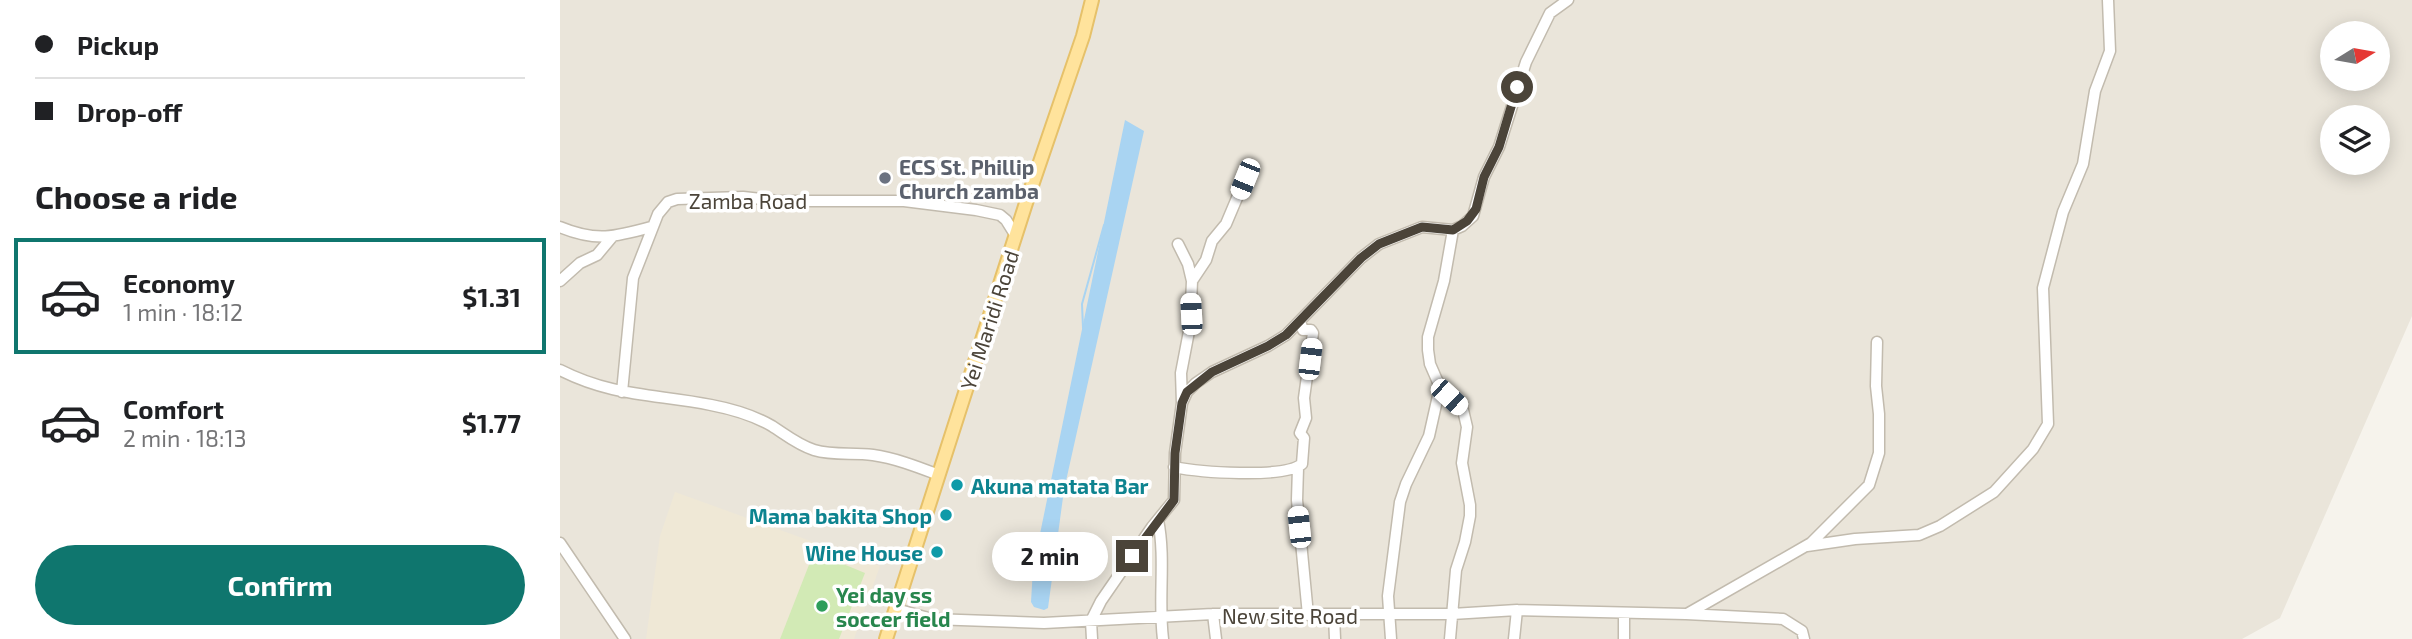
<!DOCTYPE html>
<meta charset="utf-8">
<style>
:root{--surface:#fff;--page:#f6f6f6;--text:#202124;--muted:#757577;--line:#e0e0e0;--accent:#0f766e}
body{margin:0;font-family:"Exo 2",sans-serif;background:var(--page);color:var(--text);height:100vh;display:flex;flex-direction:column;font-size:26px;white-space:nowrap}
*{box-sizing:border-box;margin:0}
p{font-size:23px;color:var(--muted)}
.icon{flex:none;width:38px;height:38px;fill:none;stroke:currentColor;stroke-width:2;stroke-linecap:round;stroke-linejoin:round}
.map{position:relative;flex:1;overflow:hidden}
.side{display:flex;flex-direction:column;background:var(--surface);width:560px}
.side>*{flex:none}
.banner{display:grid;align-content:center;height:154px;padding:0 35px;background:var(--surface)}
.needle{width:46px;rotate:79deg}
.tools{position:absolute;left:1760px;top:21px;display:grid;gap:14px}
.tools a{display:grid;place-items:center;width:70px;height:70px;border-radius:50%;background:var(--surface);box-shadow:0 4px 18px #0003;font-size:35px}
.end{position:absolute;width:32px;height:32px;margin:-16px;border:9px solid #4b4439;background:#fff;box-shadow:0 0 0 4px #fff}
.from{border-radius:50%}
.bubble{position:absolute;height:49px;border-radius:24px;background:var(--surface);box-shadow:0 4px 18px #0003;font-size:23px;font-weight:700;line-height:49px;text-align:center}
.car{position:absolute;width:21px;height:42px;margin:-21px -10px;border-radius:9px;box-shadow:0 0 5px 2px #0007;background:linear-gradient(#fff 24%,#345 0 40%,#fff 0 76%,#345 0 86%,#fff 0)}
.banner b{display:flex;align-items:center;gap:24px;height:66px;font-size:26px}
.banner b+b{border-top:2px solid var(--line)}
.banner i{width:18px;height:18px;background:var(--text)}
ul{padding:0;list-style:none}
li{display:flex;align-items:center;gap:21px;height:116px;margin:0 14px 10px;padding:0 21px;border:4px solid transparent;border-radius:0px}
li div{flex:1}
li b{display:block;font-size:26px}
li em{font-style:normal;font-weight:700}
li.on{border-color:var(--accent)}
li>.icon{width:63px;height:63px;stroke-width:1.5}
h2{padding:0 35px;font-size:32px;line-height:84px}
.action{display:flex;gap:14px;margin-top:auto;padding:14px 35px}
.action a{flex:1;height:80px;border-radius:42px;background:var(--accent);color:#fff;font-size:28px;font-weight:700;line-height:80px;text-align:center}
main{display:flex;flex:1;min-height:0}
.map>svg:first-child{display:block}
.residential{fill:#eae5da;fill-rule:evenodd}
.education{fill:#efe8d6}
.green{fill:#d2eab5}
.water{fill:#a9d4f2}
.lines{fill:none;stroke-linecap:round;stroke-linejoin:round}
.stream{stroke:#a9d4f2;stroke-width:2}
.minor-casing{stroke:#c2bbae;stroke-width:13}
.major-casing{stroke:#e6c16a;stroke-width:16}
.minor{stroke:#fff;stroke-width:10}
.major{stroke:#ffe39c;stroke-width:12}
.route{stroke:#4b4439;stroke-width:9}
.worship-dot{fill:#6b7280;stroke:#fff;stroke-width:2.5}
.culture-dot{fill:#0f9aa8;stroke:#fff;stroke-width:2.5}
.leisure-dot{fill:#2e9e5b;stroke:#fff;stroke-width:2.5}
.labels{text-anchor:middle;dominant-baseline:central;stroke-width:7;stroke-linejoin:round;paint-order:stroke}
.worship-label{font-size:21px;font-weight:bold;fill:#5b616d;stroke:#fff;text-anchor:start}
.street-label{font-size:21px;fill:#4b4439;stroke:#fff}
.culture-label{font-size:21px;font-weight:bold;fill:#0d838f;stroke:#fff;text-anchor:end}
.leisure-label{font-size:21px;font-weight:bold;fill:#27864d;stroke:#fff;text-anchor:start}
</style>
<main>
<section class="side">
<div class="banner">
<b><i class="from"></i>Pickup</b>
<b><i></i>Drop-off</b>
</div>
<h2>Choose a ride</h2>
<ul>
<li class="on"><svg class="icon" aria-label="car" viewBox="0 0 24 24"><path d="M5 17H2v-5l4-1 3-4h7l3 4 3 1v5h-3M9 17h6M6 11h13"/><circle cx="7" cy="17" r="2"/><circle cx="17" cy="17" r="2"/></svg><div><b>Economy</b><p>1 min · 18:12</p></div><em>$1.31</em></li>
<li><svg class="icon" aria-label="car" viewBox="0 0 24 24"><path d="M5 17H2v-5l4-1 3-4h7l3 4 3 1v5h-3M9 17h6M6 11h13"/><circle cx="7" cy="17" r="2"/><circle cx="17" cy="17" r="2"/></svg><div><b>Comfort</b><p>2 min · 18:13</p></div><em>$1.77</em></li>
</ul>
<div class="action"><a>Confirm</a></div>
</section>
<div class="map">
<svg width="1852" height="639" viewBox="0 0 1852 639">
<rect width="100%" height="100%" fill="#f6f3ec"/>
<path class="residential" d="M0,0H1852V316L1720,618L1682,639H0ZM1773,33H1818V79H1773ZM1773,117H1818V163H1773Z"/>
<path class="education" d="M115,492L320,566L294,639H86L100,536Z"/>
<path class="green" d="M254,552L305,573L279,639H220Z"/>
<path class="water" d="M565,120L584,131L504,490L488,608L484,610L474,607L471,602L473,568Z"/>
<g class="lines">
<path class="stream" d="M523,328L522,304L544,225"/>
<g class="minor-casing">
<path id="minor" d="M0,227C36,242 55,237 91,227
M618,244L628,264L632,281
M0,281L20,263L37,255L52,237
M0,370C53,397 96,394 151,405C172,409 193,415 212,426C226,435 238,445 254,450C274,456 293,452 313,455C335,458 358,467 379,475
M62,392L73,278L98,214L108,202L117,199L183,197L219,201H344L416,210L440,215L446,220L456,236
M622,403L621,373L630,326L632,281L646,260L652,241L666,224L685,179
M614,467C638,472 723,479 742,464L744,438L740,433L746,418L744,398L753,333L751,330H743L740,321
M738,468L737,500L748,615
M598,520C606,559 598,599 603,639
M0,543L65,639
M1247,546L1295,539L1359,535L1380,526L1434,492L1473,449L1488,424L1483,288L1503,212L1523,164L1535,91L1550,51L1548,0
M336,609L372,619L484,623L653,614H892L957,610L1126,614L1223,619L1242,631L1244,639
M1064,613V639
M653,614L656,639
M1127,614L1251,543L1309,485L1319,453V414L1316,386L1317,342
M774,615L775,639
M532,639L531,621L541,601L592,527L614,500L615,453L622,403L627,392L636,383L652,372L708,346L726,335L801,258L819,244L862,227L893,230L902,226L913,216L924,177L939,147L966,62L990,13L1008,0
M831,639L828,596L840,502L846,484L869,436L880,387
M890,639L896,570L905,542L910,516V505L902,463L907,427L903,410L880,387L870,364L868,350V337L884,281L893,230
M954,639L957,610"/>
</g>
<g class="major-casing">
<path id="major" d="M326,639L466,203L523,36L532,0"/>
</g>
<use href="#minor" class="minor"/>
<use href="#major" class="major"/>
</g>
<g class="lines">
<path class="route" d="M572,556L614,500L615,453L622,403L627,392L652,372L708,346L726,335L801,258L819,244L862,227L893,230L907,221L916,209L924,177L939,147L957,87"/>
</g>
<circle class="worship-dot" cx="325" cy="178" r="7"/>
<g class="culture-dot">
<circle cx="397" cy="485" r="7"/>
<circle cx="386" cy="515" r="7"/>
<circle cx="377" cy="552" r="7"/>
</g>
<circle class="leisure-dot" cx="262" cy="606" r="7"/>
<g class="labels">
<g class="worship-label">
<text x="339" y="166">ECS St. Phillip<tspan x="339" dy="24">Church zamba</tspan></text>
</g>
<g class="street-label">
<text x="188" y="200">Zamba Road</text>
<text transform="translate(429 320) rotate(-72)">Yei Maridi Road</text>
<text x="730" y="615">New site Road</text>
</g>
<g class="culture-label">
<text x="411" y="485" text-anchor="start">Akuna matata Bar</text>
<text x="372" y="515">Mama bakita Shop</text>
<text x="363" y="552">Wine House</text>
</g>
<g class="leisure-label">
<text x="276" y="594">Yei day ss<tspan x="276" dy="24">soccer field</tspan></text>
</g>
</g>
</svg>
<div class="tools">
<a><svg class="needle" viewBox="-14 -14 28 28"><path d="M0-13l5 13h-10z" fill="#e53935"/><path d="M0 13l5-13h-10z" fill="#757577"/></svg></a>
<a><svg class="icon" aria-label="layers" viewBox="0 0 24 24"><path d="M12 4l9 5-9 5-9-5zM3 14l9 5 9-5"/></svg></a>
</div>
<i class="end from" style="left:957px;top:87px"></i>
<i class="end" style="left:572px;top:556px"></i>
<div class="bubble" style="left:432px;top:532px;width:116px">2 min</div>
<i class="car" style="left:685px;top:179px;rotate:202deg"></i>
<i class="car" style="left:631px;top:314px;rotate:357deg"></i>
<i class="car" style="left:750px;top:359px;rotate:7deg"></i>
<i class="car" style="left:889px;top:397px;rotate:133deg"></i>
<i class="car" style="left:739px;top:527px;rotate:354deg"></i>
</div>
</main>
